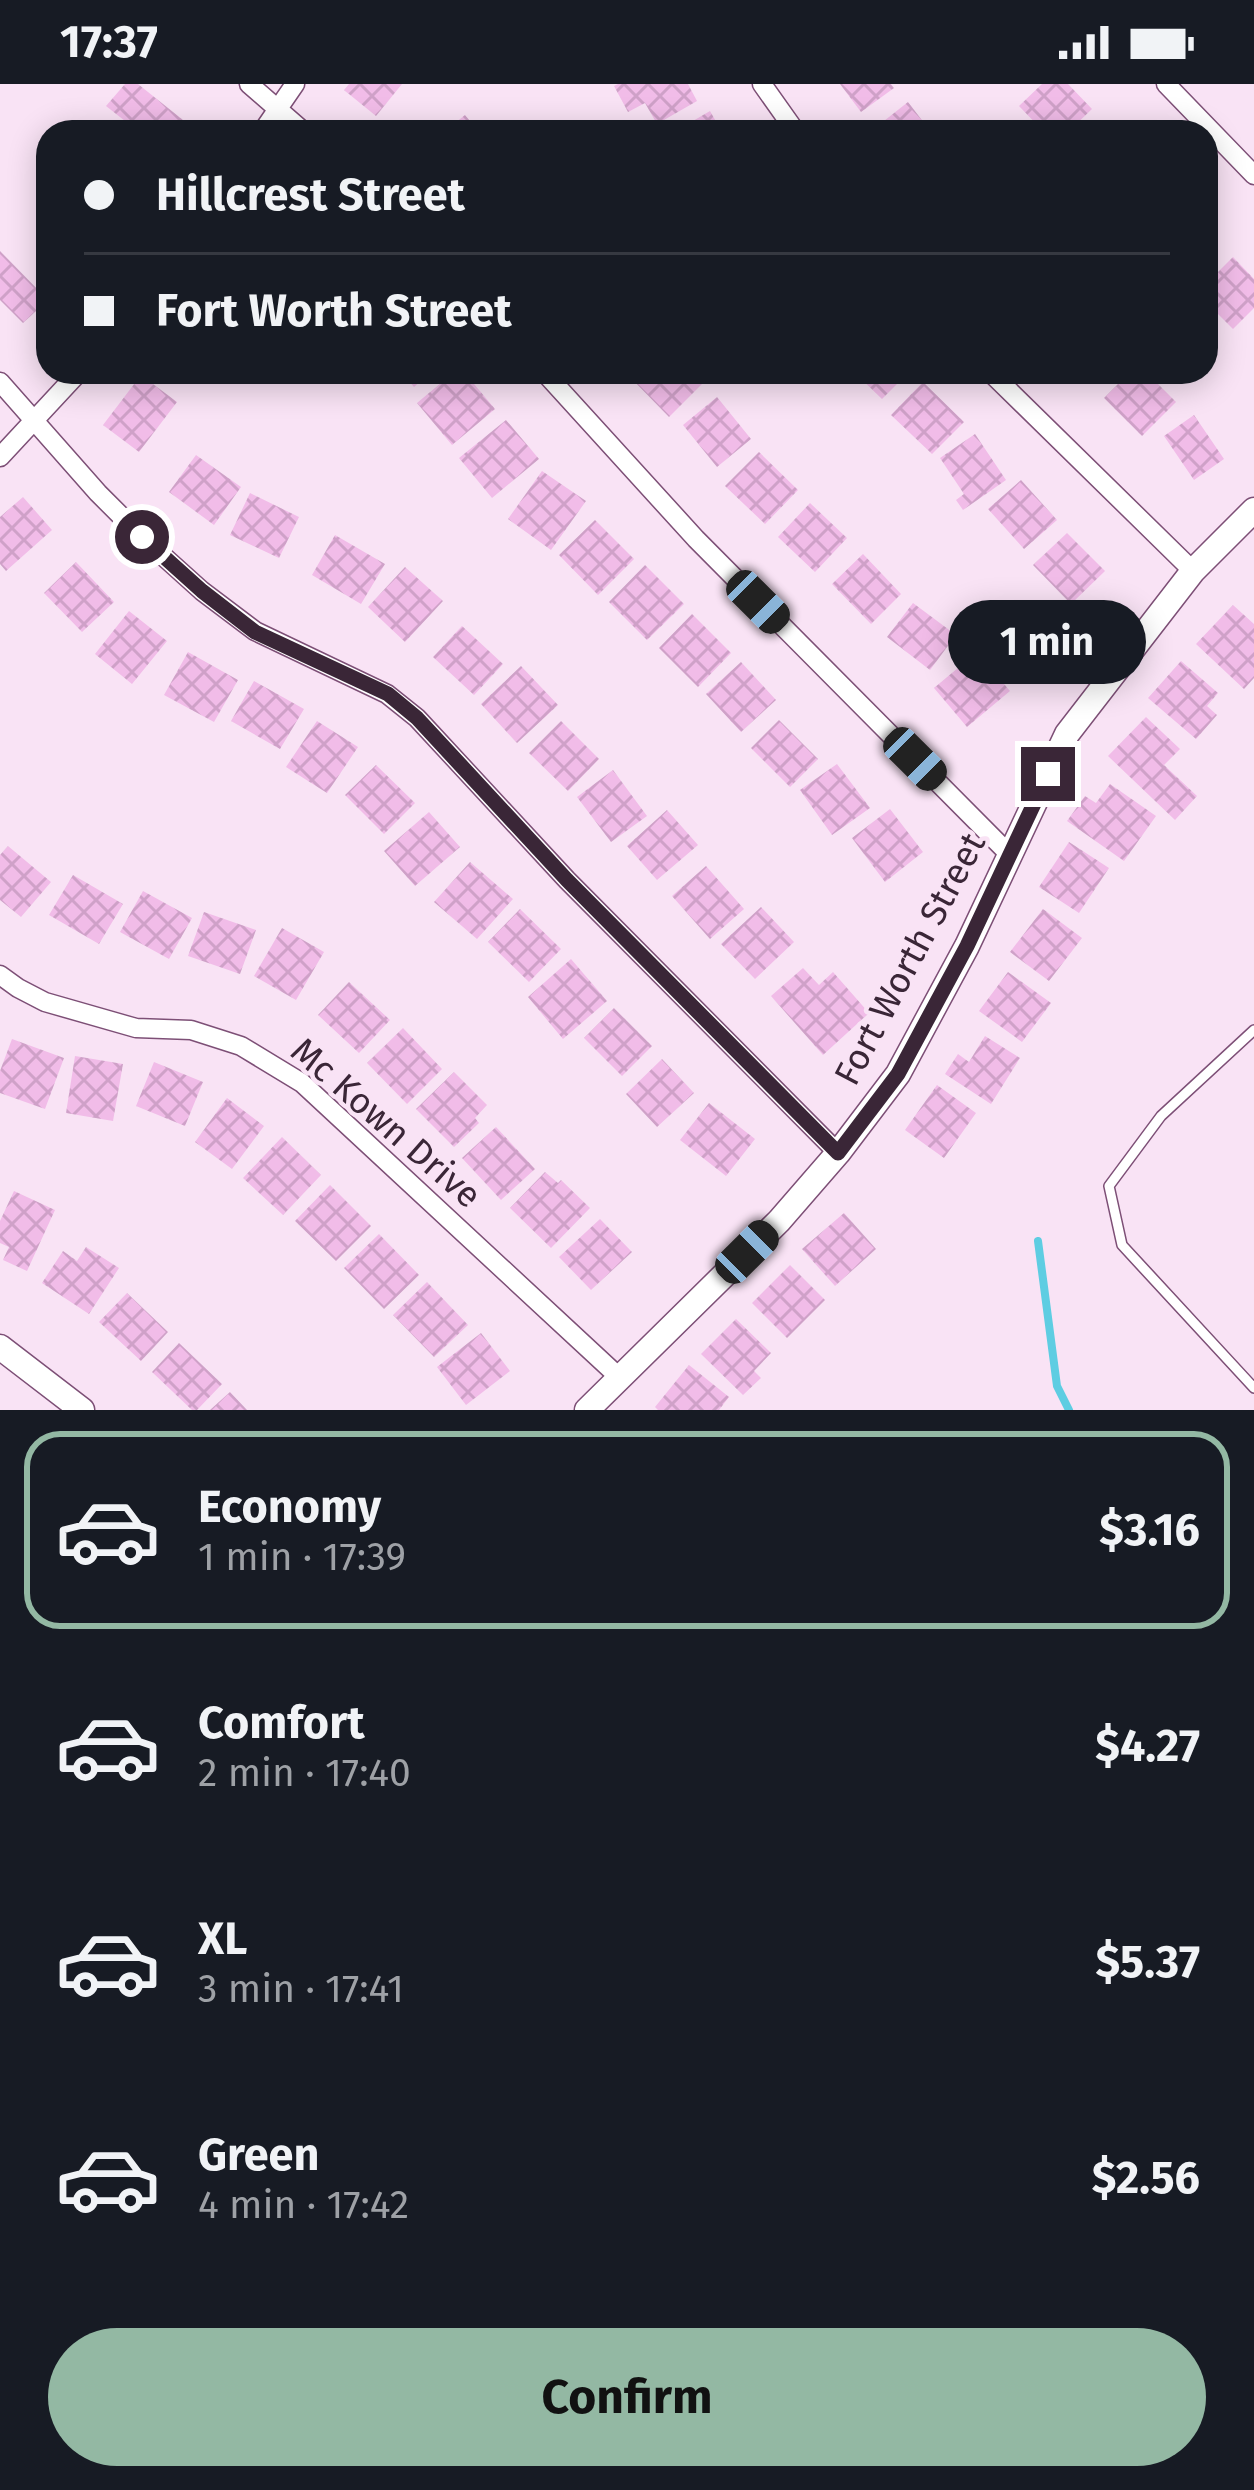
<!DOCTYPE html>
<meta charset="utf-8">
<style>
:root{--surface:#171b24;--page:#242831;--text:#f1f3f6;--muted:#9ea1a6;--line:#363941;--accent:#93b8a3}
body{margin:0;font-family:"Fira Sans",sans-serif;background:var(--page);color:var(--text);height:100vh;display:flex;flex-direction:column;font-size:45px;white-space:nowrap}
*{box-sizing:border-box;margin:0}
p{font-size:39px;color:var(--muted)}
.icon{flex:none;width:66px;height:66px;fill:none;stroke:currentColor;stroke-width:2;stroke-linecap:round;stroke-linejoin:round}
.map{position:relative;height:1326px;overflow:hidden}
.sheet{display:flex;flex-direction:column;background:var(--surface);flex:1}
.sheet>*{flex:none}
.guide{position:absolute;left:36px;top:36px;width:1182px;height:264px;border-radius:36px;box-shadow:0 6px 30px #0003;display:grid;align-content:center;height:264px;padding:0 48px;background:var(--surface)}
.end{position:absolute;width:54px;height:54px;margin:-27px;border:15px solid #3a2637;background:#fff;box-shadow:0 0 0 6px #fff}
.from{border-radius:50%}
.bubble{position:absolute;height:84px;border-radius:42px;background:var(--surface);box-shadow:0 6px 30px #0003;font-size:39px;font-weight:700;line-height:84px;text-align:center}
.car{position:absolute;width:36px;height:72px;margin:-36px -18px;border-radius:15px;box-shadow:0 0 9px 3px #0007;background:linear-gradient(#222 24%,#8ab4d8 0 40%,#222 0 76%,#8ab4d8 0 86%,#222 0)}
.guide b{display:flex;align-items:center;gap:42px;height:114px;font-size:45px}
.guide b+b{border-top:3px solid var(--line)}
.guide i{width:30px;height:30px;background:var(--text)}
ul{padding:21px 0 0;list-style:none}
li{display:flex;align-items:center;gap:36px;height:198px;margin:0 24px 18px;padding:0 24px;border:6px solid transparent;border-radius:36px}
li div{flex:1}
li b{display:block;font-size:45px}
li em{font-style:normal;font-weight:700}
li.on{border-color:var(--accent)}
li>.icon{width:108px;height:108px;stroke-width:1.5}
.button{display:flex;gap:24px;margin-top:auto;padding:24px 48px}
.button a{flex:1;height:138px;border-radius:72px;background:var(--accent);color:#111;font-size:48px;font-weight:700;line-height:138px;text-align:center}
.status{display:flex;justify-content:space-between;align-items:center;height:84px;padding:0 60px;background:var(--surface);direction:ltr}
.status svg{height:33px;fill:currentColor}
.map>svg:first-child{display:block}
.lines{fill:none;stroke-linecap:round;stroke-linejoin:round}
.stream{stroke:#5ecde2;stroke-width:8}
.building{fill:url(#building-cross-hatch)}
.service-casing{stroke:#7d4f76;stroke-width:12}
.minor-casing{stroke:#7d4f76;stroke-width:21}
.tertiary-casing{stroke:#7d4f76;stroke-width:27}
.service{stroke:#fff;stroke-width:9}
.minor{stroke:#fff;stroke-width:18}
.tertiary{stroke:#fff;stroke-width:24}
.route{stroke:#3a2637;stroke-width:15}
.labels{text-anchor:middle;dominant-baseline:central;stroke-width:9;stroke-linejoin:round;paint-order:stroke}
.street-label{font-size:36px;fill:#3a2637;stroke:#f9e3f5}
</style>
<div class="status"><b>17:37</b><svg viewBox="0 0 49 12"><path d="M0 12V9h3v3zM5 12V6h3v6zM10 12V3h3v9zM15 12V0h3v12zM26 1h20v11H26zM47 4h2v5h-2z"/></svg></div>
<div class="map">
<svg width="1254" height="1326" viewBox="0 0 1254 1326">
<defs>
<pattern id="building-cross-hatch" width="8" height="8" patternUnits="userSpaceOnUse" patternTransform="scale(3)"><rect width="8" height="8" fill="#f1bce8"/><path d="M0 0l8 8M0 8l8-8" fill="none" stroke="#cfa1c8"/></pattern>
</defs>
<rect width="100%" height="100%" fill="#f9e3f5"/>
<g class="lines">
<path class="stream" d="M1038,1157L1057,1302L1069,1326"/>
</g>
<path class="building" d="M125,0H138L183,36L174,48H139L106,22Z
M349,0H402L376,32L344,6Z
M618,0H688L697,17L657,40L645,19L628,28L614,2Z
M840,0H891L894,4L861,28Z
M1042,0H1068L1092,25L1068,48H1044L1019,22Z
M908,18L931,48H870Z
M710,27L722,48H674Z
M465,31L479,48H444Z
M0,167L48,216L23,239L0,216Z
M1233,173L1254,195V224L1233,245L1206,218V200Z
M401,288H431L414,303Z
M454,288H464L495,325L452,361L417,319Z
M635,288H692L703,299L669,333L630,293Z
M854,288H909L882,315Z
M1130,288H1146L1176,318L1142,352L1104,314Z
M141,291L177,318L139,368L103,341Z
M923,298L964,338L932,370L891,331Z
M717,313L751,355L717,383L683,341Z
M1194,331L1224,375L1194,396L1164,352Z
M506,336L539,375L492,414L459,374Z
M975,350L1006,396L963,426L956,416L964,410L940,374Z
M759,368L798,406L765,440L725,402Z
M196,371L241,403L214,441L169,408Z
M542,387L586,417L551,466L508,435Z
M1021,396L1057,436L1024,465L988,425Z
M250,409L299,433L279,474L230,451Z
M23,413L52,446L6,487L0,480V433Z
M810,419L847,454L815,488L778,453Z
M595,436L634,475L598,511L559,471Z
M1067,449L1105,487L1071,520L1033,481Z
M335,451L385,480L361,520L312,491Z
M863,470L901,510L871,540L832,500Z
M76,478L114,518L82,548L44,509Z
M645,481L684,520L647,556L609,518Z
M405,483L443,517L405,558L368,523Z
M913,519L956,551L930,586L887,553Z
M1233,521L1254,540V594L1244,605L1196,560Z
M129,527L167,557L132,600L95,570Z
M692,530L731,569L698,603L659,564Z
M462,542L503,580L474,611L433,573Z
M188,568L238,596L214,638L164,611Z
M977,568L1010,607L967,643L934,604Z
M1181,577L1218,609L1207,622L1217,631L1196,655L1148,614Z
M741,578L776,616L741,648L706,610Z
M521,582L558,621L517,659L481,620Z
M254,597L304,625L280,665L231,637Z
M1146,633L1180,665L1164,681L1197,712L1175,736L1108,672Z
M779,636L818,675L790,703L751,664Z
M317,637L358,663L327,709L286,683Z
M561,637L599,675L568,707L529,669Z
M837,680L870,724L832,751L800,706Z
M376,681L415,719L384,750L345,711Z
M613,686L647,732L611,758L577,713Z
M1110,700L1156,732L1124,777L1067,737L1085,712L1096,719Z
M890,725L923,768L885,798L852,754Z
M667,726L698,761L657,796L627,762Z
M429,728L460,763L415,802L384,767Z
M1069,758L1109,784L1079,829L1039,803Z
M8,762L51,798L21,833L0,816V771Z
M470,778L513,815L477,855L434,818Z
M706,782L744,825L710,855L672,812Z
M73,791L123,820L99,860L49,831Z
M143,807L192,834L169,875L120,848Z
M761,823L794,858L755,895L721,860Z
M520,825L561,865L529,898L488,858Z
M1043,825L1082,854L1049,897L1010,868Z
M204,828L256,846L240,890L188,872Z
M282,844L324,868L296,916L254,892Z
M571,875L607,917L563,955L528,913Z
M803,884L819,901L833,888L869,929L823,971L771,912Z
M1008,888L1051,919L1022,958L979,927Z
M349,898L390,936L359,969L318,931Z
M614,924L652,962L622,992L584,954Z
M403,944L442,985L407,1020L367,979Z
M985,952L1020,974L991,1020L945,990L958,970L969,978Z
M12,955L64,974L45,1025L0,1009V987Z
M75,972L123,980L113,1037L66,1029Z
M662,975L694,1009L657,1043L626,1010Z
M154,978L203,998L185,1042L136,1022Z
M454,988L487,1021L475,1034L479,1039L454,1063L416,1025Z
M937,1001L976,1029L944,1074L905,1046Z
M227,1014L264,1042L232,1085L195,1058Z
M709,1019L755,1055L726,1092L680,1056Z
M496,1043L535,1085L501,1116L462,1074Z
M282,1053L321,1091L283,1131L243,1094Z
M545,1088L558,1099L561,1096L590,1124L551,1164L510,1124Z
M330,1101L371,1142L336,1177L295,1137Z
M14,1107L55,1126L27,1187L3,1176L9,1163L0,1159V1137Z
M844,1129L876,1165L835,1202L802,1165Z
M600,1135L632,1168L591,1206L559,1173Z
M379,1150L419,1191L384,1225L344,1184Z
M86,1163L119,1184L89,1230L42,1199L63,1167L77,1177Z
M790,1181L825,1216L787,1254L752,1219Z
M427,1198L468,1241L434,1273L393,1231Z
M127,1209L168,1248L141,1277L99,1238Z
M736,1235L771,1269L754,1287L761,1294L743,1311L701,1270Z
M481,1249L510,1287L466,1321L437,1283Z
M179,1259L222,1300L197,1326H192L152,1288Z
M689,1281L729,1313L719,1326H658L655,1323Z
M230,1308L247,1326H210Z"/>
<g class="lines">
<g class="service-casing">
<path id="service" d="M1254,946L1161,1032L1109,1102L1122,1161L1254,1304"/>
</g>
<g class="minor-casing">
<path id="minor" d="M249,0L304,48
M762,0L796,48
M1166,0L1254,91
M262,48L295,0
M544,288L696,455L1009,770
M990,288L1193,487
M0,298L98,409L142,453L202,507L255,547L387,610L417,634L567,796L838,1069
M0,373L79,288
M0,891L18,904L45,918L136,944L191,946L241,962L302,999L620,1294"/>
</g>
<g class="tertiary-casing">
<path id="tertiary" d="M0,1263L82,1326
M587,1326L779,1137L838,1069L898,990L967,862L1067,650L1193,487L1254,426"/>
</g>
<use href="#service" class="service"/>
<use href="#minor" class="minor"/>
<use href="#tertiary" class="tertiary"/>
</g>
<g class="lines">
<path class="route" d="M142,453L202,507L255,548L388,610L417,634L567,796L838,1069L898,990L967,862L1048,690"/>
</g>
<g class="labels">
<g class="street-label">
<text transform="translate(910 875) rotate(-62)">Fort Worth Street</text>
<text transform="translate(386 1039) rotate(41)">Mc Kown Drive</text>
</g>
</g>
</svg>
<i class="end from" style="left:142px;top:453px"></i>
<i class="end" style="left:1048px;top:690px"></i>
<div class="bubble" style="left:948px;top:516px;width:198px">1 min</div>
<i class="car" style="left:758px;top:518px;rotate:135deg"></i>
<i class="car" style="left:915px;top:675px;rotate:135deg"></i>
<i class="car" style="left:747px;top:1168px;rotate:45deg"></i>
<div class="guide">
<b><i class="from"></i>Hillcrest Street</b>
<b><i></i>Fort Worth Street</b>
</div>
</div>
<section class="sheet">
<ul>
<li class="on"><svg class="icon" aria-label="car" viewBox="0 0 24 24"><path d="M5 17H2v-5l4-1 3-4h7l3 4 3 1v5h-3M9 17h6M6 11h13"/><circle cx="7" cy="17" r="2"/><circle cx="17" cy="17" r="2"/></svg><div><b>Economy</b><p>1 min · 17:39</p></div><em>$3.16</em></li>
<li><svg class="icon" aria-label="car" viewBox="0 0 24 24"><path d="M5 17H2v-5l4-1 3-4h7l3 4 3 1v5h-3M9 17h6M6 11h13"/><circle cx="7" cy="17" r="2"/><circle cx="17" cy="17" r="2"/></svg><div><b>Comfort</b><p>2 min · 17:40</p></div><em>$4.27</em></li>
<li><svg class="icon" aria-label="car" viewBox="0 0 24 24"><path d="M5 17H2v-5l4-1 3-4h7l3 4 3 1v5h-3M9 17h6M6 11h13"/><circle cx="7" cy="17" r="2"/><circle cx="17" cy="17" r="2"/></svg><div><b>XL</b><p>3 min · 17:41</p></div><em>$5.37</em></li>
<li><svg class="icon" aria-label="car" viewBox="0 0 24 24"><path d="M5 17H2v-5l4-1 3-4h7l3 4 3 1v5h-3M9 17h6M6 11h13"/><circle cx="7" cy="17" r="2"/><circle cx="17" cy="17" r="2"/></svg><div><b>Green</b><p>4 min · 17:42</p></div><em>$2.56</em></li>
</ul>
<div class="button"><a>Confirm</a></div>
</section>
